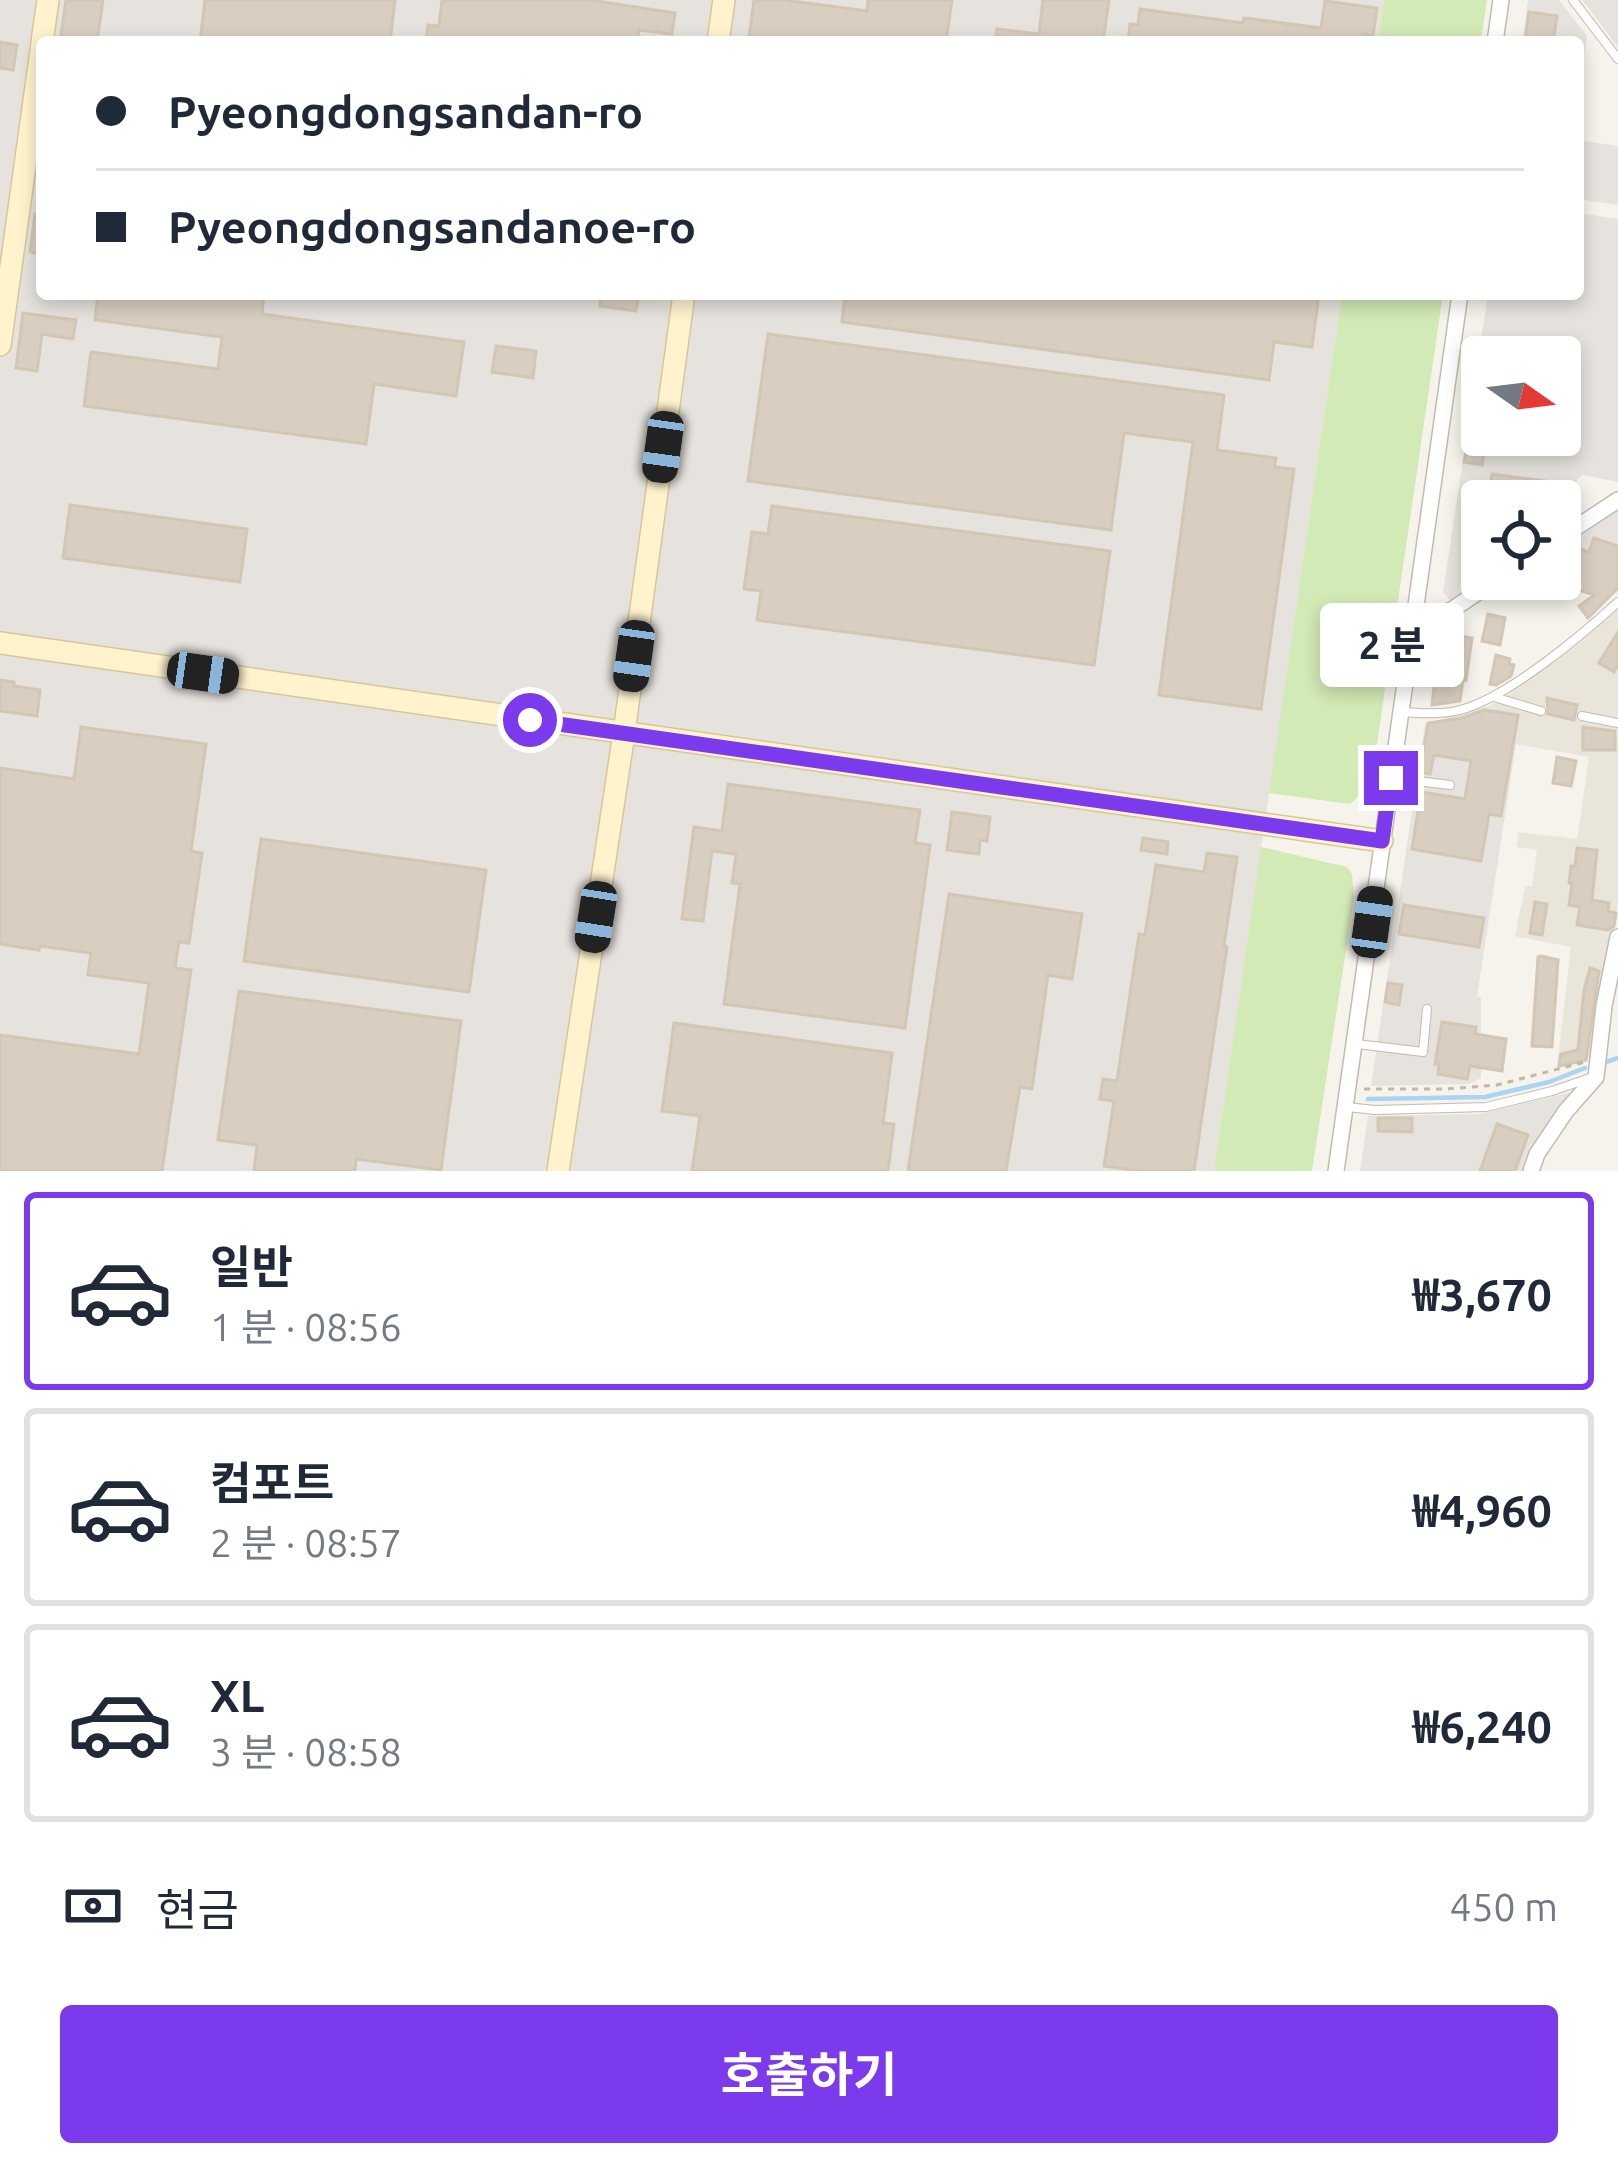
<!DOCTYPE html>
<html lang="ko">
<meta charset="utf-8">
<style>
:root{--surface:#fff;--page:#f2f2f3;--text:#1f2937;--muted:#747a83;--line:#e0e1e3;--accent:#7c3aed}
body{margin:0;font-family:Ubuntu,"Noto Sans KR",sans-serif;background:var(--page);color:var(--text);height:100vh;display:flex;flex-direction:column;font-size:45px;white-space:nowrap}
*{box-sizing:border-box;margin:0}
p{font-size:39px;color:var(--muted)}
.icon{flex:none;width:66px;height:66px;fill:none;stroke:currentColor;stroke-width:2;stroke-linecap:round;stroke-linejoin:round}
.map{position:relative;height:1171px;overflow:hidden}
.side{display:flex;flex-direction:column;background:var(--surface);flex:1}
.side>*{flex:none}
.hud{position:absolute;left:36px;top:36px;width:1548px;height:264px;border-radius:12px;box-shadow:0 6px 18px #0003;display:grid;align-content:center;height:264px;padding:0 60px;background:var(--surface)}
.needle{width:78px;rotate:104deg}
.tools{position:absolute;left:1461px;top:336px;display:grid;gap:24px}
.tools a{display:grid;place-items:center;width:120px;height:120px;border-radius:12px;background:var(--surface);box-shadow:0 6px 18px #0003;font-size:60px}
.end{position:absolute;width:54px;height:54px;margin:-27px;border:15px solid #7c3aed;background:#fff;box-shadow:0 0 0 6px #fff}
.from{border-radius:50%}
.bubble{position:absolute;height:84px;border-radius:12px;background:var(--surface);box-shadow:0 6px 18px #0003;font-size:39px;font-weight:700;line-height:84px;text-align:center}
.car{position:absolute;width:36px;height:72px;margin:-36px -18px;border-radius:15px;box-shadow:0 0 9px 3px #0007;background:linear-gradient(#222 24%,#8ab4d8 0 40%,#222 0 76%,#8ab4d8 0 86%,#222 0)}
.hud b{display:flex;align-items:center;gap:42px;height:114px;font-size:45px}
.hud b+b{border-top:3px solid var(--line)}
.hud i{width:30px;height:30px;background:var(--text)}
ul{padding:21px 0 0;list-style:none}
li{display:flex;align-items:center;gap:36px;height:198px;margin:0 24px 18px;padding:0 36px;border:6px solid var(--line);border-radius:12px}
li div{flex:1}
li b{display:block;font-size:45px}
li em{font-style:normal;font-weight:700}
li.selected{border-color:var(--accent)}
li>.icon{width:108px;height:108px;stroke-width:1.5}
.pay{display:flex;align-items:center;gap:30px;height:132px;padding:0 60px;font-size:45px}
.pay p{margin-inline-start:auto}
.cta{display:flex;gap:24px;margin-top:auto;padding:24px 60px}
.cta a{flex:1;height:138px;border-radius:12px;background:var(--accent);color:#fff;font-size:48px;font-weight:700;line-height:138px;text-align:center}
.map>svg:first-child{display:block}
.residential{fill:#eae5da}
.industrial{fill:#e6e2dd;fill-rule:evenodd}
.green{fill:#d2eab5}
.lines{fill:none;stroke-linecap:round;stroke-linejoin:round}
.stream{stroke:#a9d4f2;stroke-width:4.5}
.building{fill:#d8cfc1;stroke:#d3c7b4;stroke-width:3}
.lane-casing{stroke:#c2bbae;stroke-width:10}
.street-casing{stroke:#c2bbae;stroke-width:18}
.secondary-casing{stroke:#d6c79b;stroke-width:24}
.path{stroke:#c4b79f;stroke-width:3;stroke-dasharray:6 6;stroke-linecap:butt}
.lane{stroke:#fff;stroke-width:8}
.street{stroke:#fff;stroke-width:15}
.secondary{stroke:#fff3cd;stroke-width:21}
.route{stroke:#7c3aed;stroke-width:15}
</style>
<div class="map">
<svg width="1618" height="1171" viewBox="0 0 1618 1171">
<rect width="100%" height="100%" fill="#f6f3ec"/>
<path class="residential" d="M1618,606V898L1612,951L1592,1057L1557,1066L1571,947L1515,936L1525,886H1532L1537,850L1517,847L1518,832L1577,839L1589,757L1515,744L1520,712L1489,706L1506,696Z"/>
<path class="industrial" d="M0,0H1384L1378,42H42V294H1342L1214,1171H0Z
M1528,0H1559L1587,36L1578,91V42H1522Z
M1582,0H1618V48L1597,19Z
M1578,140L1618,146V205L1578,199Z
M1578,213L1618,219V482L1583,475L1577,479L1572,518L1560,528V501H1482V579H1489L1451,602L1443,592L1488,294H1578ZM1482,357H1560V435H1482Z
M1618,509L1617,595L1604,575L1580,592L1518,580L1560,579V550Z
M1489,706L1521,712L1477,996L1481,998V1078L1469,1084L1371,1086L1425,724Z
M1568,1093L1573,1094L1572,1098L1543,1131L1523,1171H1360L1368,1116L1480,1114Z"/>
<path class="green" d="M1384,0H1487L1481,42H1378Z
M1342,294H1443L1371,785L1350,804L1269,793Z
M1261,847L1347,867L1352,874L1354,898L1312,1171H1214Z"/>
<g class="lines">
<path class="stream" d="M1603,1063L1618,1058
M1368,1099L1485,1097L1549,1082L1585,1068"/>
</g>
<path class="building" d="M66,0H103L97,41L61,36Z
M205,0H395L390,42H200Z
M442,0H590L675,13L672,34L639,30L637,42L599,39V42H426L428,25L439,26Z
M754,0H785L867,11L868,0H952L946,42H780L749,38Z
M1043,0H1109L1103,42H995L997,29L1039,34Z
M1325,1L1377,8L1373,36L1363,34L1362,42H1128L1130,24L1138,25L1140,9L1243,23L1244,18L1321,28Z
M1529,12L1557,16L1553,42H1525Z
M0,42L17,45L13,70L0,68Z
M35,214H42V254L30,252Z
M98,294H264L262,314L464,342L456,396L374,384L366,444L84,406L91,352L218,369L222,337L95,320Z
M601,294H639L636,311L600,306Z
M845,294H1319L1312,347L1274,342L1269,380L842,322Z
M23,313L76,320L73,339L42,334L37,371L16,368Z
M768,334L1224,395L1217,450L1276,458L1274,467L1294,469L1261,709L1159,695L1193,442L1124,433L1111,530L748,481Z
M496,346L536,351L533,378L492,372Z
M1471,426L1482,428V435H1487L1482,465L1464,462Z
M1492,474L1568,484L1566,501H1508L1509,492L1490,490Z
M70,505L247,529L240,582L63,558Z
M772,506L1110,551L1094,665L757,620L761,591L744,589L752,532L768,534Z
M1594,538L1618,546V588L1588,618L1579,606L1594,595L1559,583L1572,546L1589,552Z
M1488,614L1505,618L1500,645L1482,641Z
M1618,632V665L1614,672L1599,663Z
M1440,634L1472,638L1466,680L1463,679L1460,701L1432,705Z
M1496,655L1510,659L1509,664L1514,665L1511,676L1496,685L1490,684Z
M0,680L14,682V686L40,690L37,716L0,711Z
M1547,698L1577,705L1574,720L1548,714Z
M1484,710L1518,715L1501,816L1489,814L1481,861L1412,849L1421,792L1465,799L1471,761L1434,755L1430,774L1420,772L1428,723L1462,718Z
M81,727L206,744L191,851L202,853L189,943L179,942L175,968L191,970L162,1171H0V1035L139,1054L149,983L88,975L91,953L40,946L39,950L0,944V768L74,779Z
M1583,727L1615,731V750H1583Z
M1557,757L1576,761L1571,786L1553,783Z
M728,784L920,810L915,843L930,845L905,1028L724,1004L740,884L732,883L736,854L712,851L703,921L682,919L694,827L722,831Z
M952,812L990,817L987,841L980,840L979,854L947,850Z
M1143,838L1168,842L1167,854L1141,850Z
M261,839L486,870L469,992L244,961Z
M1577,848L1597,850L1592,900L1609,903L1608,911L1616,913L1614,926L1608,930L1577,925L1580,907L1569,905L1572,884L1569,883L1571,866H1575Z
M1207,853L1237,857L1224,946L1227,947L1194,1171H1139L1104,1166L1114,1101L1100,1099L1103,1079L1117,1081L1139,934L1145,935L1156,865L1204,872Z
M949,894L1082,914L1072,979L1048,975L1032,1089L1020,1087L1006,1171H908Z
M1535,902L1547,904L1542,935L1530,933Z
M1404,905L1484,918L1479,947L1399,934Z
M1541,956L1558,960L1552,1047L1532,1046L1538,957Z
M1590,968L1599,971L1586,1060L1559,1066L1561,1054L1578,1050L1584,990Z
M1388,983L1402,985L1399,1005L1385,1002Z
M239,991L461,1021L441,1170L356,1159L355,1171H254L257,1145L218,1140Z
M1442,1022L1476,1027L1475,1034L1506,1039L1502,1071L1470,1066L1467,1079L1438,1074L1439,1064H1435Z
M674,1023L892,1053L883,1123L894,1124L888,1171H692L700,1116L662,1111Z
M1378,1118H1412V1132L1378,1131Z
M1497,1124L1528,1135L1515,1171H1480Z"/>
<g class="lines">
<g class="lane-casing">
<path id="lane" d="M1573,0L1618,59
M1494,697L1541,711
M1402,712C1421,713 1441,715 1460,710C1507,698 1582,635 1618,602
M1582,716L1618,723
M1393,778L1450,785
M1357,1044L1423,1052L1427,1009
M1347,1107L1375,1110L1486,1107L1552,1091L1593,1077"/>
</g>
<g class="street-casing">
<path id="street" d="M1495,42L1501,0
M1560,538L1618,500
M1412,630L1453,609L1498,579
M1336,1171L1460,294
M1531,1171L1537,1154L1566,1111L1596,1077L1604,1006L1618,937"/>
</g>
<g class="secondary-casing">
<path id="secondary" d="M42,42L48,0
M718,42L724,0
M0,345L42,44
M0,643L1382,841
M558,1171L624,733L684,294"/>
</g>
<path class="path" d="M1364,1089H1446L1497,1085L1585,1062"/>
<use href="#lane" class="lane"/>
<use href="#street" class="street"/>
<use href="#secondary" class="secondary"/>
</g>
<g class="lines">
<path class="route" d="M530,720L1382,841L1391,778"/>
</g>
</svg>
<div class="tools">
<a><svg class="needle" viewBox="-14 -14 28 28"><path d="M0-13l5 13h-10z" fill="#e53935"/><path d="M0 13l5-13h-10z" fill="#747a83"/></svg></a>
<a><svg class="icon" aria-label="locate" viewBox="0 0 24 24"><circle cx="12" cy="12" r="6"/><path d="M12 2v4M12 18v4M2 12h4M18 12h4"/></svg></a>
</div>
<i class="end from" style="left:530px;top:720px"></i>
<i class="end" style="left:1391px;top:778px"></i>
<div class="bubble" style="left:1320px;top:603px;width:144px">2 분</div>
<i class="car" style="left:663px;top:447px;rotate:188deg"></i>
<i class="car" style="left:634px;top:656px;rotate:188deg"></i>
<i class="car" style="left:203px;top:673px;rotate:98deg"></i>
<i class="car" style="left:596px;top:917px;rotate:189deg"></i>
<i class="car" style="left:1372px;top:922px;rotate:8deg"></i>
<div class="hud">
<b><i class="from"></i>Pyeongdongsandan-ro</b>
<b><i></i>Pyeongdongsandanoe-ro</b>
</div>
</div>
<section class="side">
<ul>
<li class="selected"><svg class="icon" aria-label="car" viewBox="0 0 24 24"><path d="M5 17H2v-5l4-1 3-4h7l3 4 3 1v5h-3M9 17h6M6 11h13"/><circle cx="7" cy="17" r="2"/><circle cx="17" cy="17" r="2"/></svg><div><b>일반</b><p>1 분 · 08:56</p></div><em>₩3,670</em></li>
<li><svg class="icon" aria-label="car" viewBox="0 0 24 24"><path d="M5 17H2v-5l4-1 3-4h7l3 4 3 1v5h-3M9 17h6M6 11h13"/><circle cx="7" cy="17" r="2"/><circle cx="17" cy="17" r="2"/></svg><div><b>컴포트</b><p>2 분 · 08:57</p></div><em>₩4,960</em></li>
<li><svg class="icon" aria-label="car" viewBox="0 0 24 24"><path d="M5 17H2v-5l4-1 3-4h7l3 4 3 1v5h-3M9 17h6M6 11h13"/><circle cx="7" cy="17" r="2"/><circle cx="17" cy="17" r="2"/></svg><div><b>XL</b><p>3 분 · 08:58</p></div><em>₩6,240</em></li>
</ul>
<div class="pay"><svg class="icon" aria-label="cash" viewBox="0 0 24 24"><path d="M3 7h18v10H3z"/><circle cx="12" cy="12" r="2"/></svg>현금<p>450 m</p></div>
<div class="cta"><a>호출하기</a></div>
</section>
